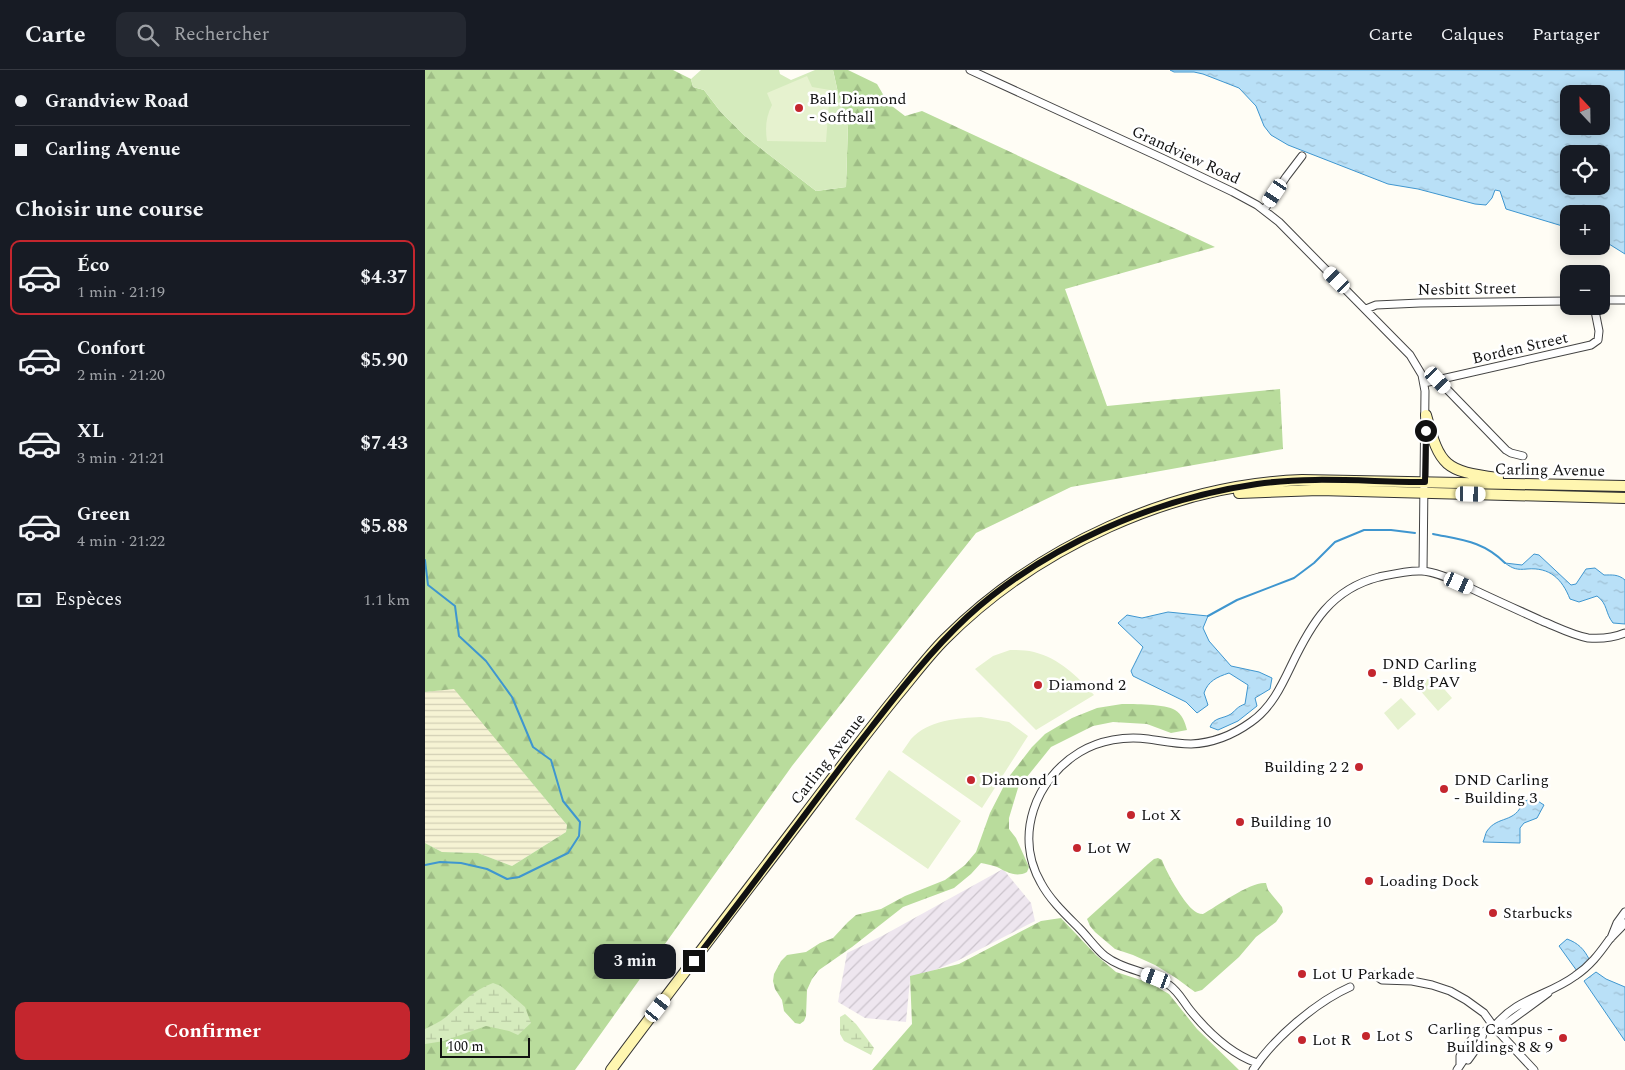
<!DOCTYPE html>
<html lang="fr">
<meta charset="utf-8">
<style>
:root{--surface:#171b24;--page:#242831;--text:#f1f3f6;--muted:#9ea1a6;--line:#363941;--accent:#c4262e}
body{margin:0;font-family:Spectral,serif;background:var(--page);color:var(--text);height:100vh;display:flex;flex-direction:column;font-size:19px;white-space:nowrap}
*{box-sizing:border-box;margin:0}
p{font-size:16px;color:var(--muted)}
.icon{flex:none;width:28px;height:28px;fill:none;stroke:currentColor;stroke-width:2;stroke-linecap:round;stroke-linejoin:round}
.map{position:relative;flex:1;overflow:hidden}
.side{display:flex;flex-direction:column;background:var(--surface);width:425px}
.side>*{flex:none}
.banner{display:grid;align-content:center;height:110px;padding:0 15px;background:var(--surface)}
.needle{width:32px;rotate:338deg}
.buttons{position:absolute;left:1135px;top:15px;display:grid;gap:10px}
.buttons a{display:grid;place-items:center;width:50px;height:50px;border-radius:10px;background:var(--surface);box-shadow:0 2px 12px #0003;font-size:25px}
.scale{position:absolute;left:15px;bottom:12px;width:90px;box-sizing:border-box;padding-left:5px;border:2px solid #111;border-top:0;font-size:14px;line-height:18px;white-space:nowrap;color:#111;-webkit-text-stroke:4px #fff;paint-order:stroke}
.end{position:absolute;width:22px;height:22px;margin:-11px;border:6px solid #111;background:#fff;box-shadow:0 0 0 2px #fff}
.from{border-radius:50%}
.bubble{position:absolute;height:35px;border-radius:10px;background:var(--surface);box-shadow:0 2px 12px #0003;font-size:16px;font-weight:700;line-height:35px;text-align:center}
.car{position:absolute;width:15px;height:30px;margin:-15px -8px;border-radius:6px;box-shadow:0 0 4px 1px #0007;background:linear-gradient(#fff 24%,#345 0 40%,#fff 0 76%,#345 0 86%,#fff 0)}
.banner b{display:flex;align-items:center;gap:18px;height:48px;font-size:19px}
.banner b+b{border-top:1px solid var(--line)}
.banner i{width:12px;height:12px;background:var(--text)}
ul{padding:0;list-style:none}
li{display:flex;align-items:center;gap:15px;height:75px;margin:0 10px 8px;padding:0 5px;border:2px solid transparent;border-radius:10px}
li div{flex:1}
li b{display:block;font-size:19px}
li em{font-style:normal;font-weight:700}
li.on{border-color:var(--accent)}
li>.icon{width:45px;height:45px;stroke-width:1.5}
h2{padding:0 15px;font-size:22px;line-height:60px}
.pay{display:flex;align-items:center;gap:12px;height:55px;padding:0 15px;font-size:19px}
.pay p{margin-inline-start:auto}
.button{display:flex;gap:10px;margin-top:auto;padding:10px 15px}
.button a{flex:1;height:58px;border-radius:10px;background:var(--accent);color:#fff;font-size:20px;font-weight:700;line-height:58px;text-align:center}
header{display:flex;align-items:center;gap:30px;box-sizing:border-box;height:70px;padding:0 25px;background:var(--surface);border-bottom:1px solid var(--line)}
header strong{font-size:24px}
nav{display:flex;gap:28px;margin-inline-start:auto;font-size:18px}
.search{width:350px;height:45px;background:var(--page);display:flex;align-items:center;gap:12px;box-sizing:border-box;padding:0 18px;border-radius:10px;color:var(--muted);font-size:19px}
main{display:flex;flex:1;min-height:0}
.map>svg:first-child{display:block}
.industrial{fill:url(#industrial-furrows)}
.farmland{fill:url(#farmland-rules)}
.forest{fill:url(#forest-firs)}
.wetland{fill:url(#wetland-marsh)}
.park{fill:#d5ebbd}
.pitch{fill:#e6f2cf}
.water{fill:url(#water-ripples);stroke:#3f96cf;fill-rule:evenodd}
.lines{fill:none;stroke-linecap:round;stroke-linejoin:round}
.stream{stroke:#3f96cf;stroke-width:2}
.street-casing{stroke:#444;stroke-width:9}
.secondary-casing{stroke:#333;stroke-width:12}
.street{stroke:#fff;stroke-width:7}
.secondary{stroke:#fff6b0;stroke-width:10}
.route{stroke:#111;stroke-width:6}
.poi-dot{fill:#c4262e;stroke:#fff;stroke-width:2}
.labels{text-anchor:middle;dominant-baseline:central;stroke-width:5;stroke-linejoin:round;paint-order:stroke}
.poi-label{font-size:16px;fill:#111;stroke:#fff;text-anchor:start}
.street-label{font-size:16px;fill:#111;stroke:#fff}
</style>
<header>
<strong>Carte</strong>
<div class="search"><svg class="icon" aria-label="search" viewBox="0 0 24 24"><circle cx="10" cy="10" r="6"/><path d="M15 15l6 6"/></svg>Rechercher</div>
<nav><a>Carte</a><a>Calques</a><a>Partager</a></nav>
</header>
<main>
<section class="side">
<div class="banner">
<b><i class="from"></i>Grandview Road</b>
<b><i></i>Carling Avenue</b>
</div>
<h2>Choisir une course</h2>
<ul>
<li class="on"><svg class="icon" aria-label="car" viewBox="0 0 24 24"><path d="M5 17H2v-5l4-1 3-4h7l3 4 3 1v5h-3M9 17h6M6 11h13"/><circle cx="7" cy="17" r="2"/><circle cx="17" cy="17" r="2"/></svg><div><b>Éco</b><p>1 min · 21:19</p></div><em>$4.37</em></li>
<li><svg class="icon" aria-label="car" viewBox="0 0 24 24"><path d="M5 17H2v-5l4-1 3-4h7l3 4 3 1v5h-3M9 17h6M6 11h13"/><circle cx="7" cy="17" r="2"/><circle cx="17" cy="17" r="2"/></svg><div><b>Confort</b><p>2 min · 21:20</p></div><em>$5.90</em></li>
<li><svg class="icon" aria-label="car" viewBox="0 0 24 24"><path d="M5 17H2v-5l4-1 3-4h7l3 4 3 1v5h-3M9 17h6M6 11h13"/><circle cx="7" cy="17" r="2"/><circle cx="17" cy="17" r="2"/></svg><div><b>XL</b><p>3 min · 21:21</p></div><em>$7.43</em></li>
<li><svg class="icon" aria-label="car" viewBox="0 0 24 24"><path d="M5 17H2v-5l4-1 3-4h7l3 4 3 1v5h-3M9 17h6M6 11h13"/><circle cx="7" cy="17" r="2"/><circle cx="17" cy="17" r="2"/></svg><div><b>Green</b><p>4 min · 21:22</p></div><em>$5.88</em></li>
</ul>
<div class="pay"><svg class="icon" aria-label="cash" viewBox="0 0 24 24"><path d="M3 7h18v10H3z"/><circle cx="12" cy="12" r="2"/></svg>Espèces<p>1.1 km</p></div>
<div class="button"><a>Confirmer</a></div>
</section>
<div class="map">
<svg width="1200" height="1000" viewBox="0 0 1200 1000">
<defs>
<pattern id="industrial-furrows" width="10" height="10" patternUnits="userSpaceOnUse" patternTransform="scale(1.25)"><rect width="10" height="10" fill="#eee6ef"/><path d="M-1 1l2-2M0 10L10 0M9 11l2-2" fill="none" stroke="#cbc4cc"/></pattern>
<pattern id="farmland-rules" width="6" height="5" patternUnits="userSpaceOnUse" patternTransform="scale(1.25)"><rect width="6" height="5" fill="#f6f3d4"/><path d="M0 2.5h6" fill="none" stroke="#d2cfb5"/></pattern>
<pattern id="forest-firs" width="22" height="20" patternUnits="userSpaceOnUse" patternTransform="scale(1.25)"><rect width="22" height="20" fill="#b9dc9c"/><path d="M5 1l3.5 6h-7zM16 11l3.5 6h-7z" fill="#9ebc85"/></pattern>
<pattern id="wetland-marsh" width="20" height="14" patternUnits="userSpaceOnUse" patternTransform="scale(1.25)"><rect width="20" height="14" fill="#d5ebbd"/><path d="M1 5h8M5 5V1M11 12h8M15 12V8" fill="none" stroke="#b6c8a1"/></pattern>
<pattern id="water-ripples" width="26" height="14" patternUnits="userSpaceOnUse" patternTransform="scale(1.25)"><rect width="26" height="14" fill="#b9e0f7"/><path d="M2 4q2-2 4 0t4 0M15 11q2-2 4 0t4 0" fill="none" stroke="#9ebfd3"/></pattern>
</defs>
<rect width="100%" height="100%" fill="#fffdf5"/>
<path class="industrial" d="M578,799L606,833L610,851L532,891L485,910L481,952L440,948L413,932L422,883L457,866Z"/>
<path class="farmland" d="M29,618L142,755L141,762L87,796L53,783L17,782L0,773V622Z"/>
<path class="forest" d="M0,0H248L266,9L268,17L279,20L295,41L320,66L391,121L421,117L423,53L415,32L408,0H423L452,14L463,33L480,46L497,41L790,177L640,219L682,336L855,319L858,379L646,417L551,463L367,696L150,1000H0V773L17,782L53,783L87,796L141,762L142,755L29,619L0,622Z
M697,634C708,634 741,634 750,640C757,644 760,652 762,660L746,663L722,654L688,652L668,656L626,677L593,718L584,748V759L591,768L604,797L602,802C591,808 582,802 572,797C567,795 561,794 556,793L546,804L529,818L478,837L427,877L394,900L387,909L382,920L381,946L379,951L375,954L370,953L359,941L357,930L350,919L348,911L349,904L356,891L362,885L381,882L395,873L408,868L423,852L431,845L456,839L480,826L520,810L540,795L551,782L565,743L583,708L607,677L620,664L647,648L672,638Z
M733,788L737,790C741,802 758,831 767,839C770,842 774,844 778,844C792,836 826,811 841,813L843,820L857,837L858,842L851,852L831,867L814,887L777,920L770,922L751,908L730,895L708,885L690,879L670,862L665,856L662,849L723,794L729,789Z
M636,848L671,885L691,902L725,913L744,924L772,959L814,1000H447L487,954L485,906L534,894L616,851Z"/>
<path class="wetland" d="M68,913L76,916L100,937L106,953L93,965L84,961L61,956L19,971L0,974V959C7,955 15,952 21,947C36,934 48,920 68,913Z
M420,944L431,954L449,978L446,985L419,971L415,964V947Z"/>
<path class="park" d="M276,0H354L355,4L366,10L390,0H408L415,32L423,53L421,117L391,121L320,66L295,41L279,20L268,17L266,9Z"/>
<path class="pitch" d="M382,6L387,17L405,20L401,72L342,71C340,57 341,47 347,35L342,23Z
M585,580C592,580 601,580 609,582C635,589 651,605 669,625L611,660L550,599L568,586Z
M1007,605L1027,628L1013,641L993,618Z
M976,628L991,644L973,660L959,643Z
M556,647L584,652L603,666L557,738L477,682C480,678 483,673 486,669C503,650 533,648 556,647Z
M464,700L536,751L503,799L430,749Z"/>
<path class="water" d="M745,0H1200V184L1176,169V144H1144V158L1081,139L1075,121L1070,120L1067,128L1061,135L1050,134L993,119L963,114L863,75L846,65L839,56L831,36L814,18L778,4L769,2H749ZM1144,24H1176V56H1144ZM1144,84H1176V116H1144Z
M1109,484L1114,485L1146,515L1151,514L1161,499L1170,498L1179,505C1187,505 1193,504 1200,510V554L1188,553C1180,543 1183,534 1172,526L1154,532L1145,529C1137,509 1125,497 1102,499C1092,500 1088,499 1080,493L1097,495Z
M743,542L783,546L778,558L784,571L806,596L834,602L847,608L845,619L830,628L832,636L813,651L793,660L785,657C789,647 798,649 806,644C812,639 812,637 820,634L823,615L804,603C792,607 783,611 779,623L783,635L772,643L761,632L708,606L706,601L718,577L693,553L702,545L717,548Z
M1108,728L1119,735L1112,748L1099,753L1095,758V773L1058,772C1060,768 1060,764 1062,761C1073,745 1090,754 1098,732Z
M1142,869C1153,873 1159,879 1164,889L1152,901L1134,876Z
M1171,902L1181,909L1200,917V971L1159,911Z"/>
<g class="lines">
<path class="stream" d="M1008,464C1037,470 1058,471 1080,493
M0,490L3,515L30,536L34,566L61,591L87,627L108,677L126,690L138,731L155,752L154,766L143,783L94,807L82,809L62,799L36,793L15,792L0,795
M783,546L812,530L869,508L889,493L910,472L939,460H966L990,463"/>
<g class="street-casing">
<path id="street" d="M545,0L739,89L808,122L832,135L854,152L985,285L997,305L1000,321L998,501
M839,140L861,107L877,86
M1176,230H1200
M941,239L951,235L995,233L1144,231
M1013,310L1081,380L1086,383L1098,386
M999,313L1166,275L1173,270L1174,261L1169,236
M1186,868L1192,853L1200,842
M950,905L957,910L987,911L1007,915L1025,921L1041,930L1059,943L1069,957L1109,1000
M1069,957C1091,928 1123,926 1150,906C1165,896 1174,884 1184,870C1189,864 1195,859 1200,853
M1043,990L1056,972L1058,963
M832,993C806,984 782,961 765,940C758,931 753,921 744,915C726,901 699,901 680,886C671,879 663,867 654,858C641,845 625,830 616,813C589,766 610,709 655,682C675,670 700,666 723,669C737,671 751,674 766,674C789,673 808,665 826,652C846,638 856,617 866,596C886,554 906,519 954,507C968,504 984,500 997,501C1013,502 1029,511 1043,517C1068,529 1093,540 1117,551C1132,557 1147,565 1163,568C1176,569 1188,568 1200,563
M1035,995V986L1049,966L1069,957L1082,953L1123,923
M828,1000C848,969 891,932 925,917
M1032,1000L1046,979"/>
</g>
<g class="secondary-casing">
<path id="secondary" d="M1001,345C1015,397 1020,401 1073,408
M814,423L894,420L1200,428
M186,1000C249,915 314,831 378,747C410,705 441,663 474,623C489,605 504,585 520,569C612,477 746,415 877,410L1200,416"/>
</g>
<use href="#street" class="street"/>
<use href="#secondary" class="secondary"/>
</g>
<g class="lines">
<path class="route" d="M269,891C321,824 372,755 424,686C461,639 498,588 542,547C620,476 728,429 832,414C887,406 944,412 1000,412L1001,361"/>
</g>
<g class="poi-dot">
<circle cx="374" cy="38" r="5"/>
<circle cx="947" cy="603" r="5"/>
<circle cx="613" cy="615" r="5"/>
<circle cx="934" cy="697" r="5"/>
<circle cx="546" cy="710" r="5"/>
<circle cx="1019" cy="719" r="5"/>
<circle cx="706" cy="745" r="5"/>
<circle cx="815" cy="752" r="5"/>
<circle cx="652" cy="778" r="5"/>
<circle cx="944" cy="811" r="5"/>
<circle cx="1068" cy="843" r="5"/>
<circle cx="877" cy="904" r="5"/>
<circle cx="941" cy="966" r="5"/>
<circle cx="1138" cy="968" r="5"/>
<circle cx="877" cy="970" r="5"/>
</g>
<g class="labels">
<g class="poi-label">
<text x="384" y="29">Ball Diamond<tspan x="384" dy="18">- Softball</tspan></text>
<text x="957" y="594">DND Carling<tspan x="957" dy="18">- Bldg PAV</tspan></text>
<text x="623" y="615">Diamond 2</text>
<text x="924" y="697" text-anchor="end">Building 2 2</text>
<text x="556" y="710">Diamond 1</text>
<text x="1029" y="710">DND Carling<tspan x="1029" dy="18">- Building 3</tspan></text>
<text x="716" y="745">Lot X</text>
<text x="825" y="752">Building 10</text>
<text x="662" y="778">Lot W</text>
<text x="954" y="811">Loading Dock</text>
<text x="1078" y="843">Starbucks</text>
<text x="887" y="904">Lot U Parkade</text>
<text x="1128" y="959" text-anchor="end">Carling Campus -<tspan x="1128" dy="18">Buildings 8 &amp; 9</tspan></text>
<text x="951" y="966">Lot S</text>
<text x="887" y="970">Lot R</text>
</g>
<g class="street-label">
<text transform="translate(761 85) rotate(25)">Grandview Road</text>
<text transform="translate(1042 219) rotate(-1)">Nesbitt Street</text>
<text transform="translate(1095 278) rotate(-13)">Borden Street</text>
<text transform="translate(1125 400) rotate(1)">Carling Avenue</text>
<text transform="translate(403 689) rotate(-52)">Carling Avenue</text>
</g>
</g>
</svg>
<div class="buttons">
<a><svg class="needle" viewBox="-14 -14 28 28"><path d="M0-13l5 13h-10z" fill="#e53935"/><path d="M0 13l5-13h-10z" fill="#9ea1a6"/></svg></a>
<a><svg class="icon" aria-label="locate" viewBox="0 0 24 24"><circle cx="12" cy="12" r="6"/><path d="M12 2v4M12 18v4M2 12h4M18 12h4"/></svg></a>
<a>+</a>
<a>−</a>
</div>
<div class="scale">100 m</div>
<i class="end from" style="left:1001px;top:361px"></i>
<i class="end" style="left:269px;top:891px"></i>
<div class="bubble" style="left:169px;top:874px;width:82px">3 min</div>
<i class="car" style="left:850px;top:123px;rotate:214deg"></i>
<i class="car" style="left:912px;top:210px;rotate:315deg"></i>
<i class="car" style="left:1013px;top:310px;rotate:137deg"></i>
<i class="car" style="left:1046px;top:424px;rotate:91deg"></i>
<i class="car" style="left:1034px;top:513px;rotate:114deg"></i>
<i class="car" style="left:731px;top:908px;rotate:290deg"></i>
<i class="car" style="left:233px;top:938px;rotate:38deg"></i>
</div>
</main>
